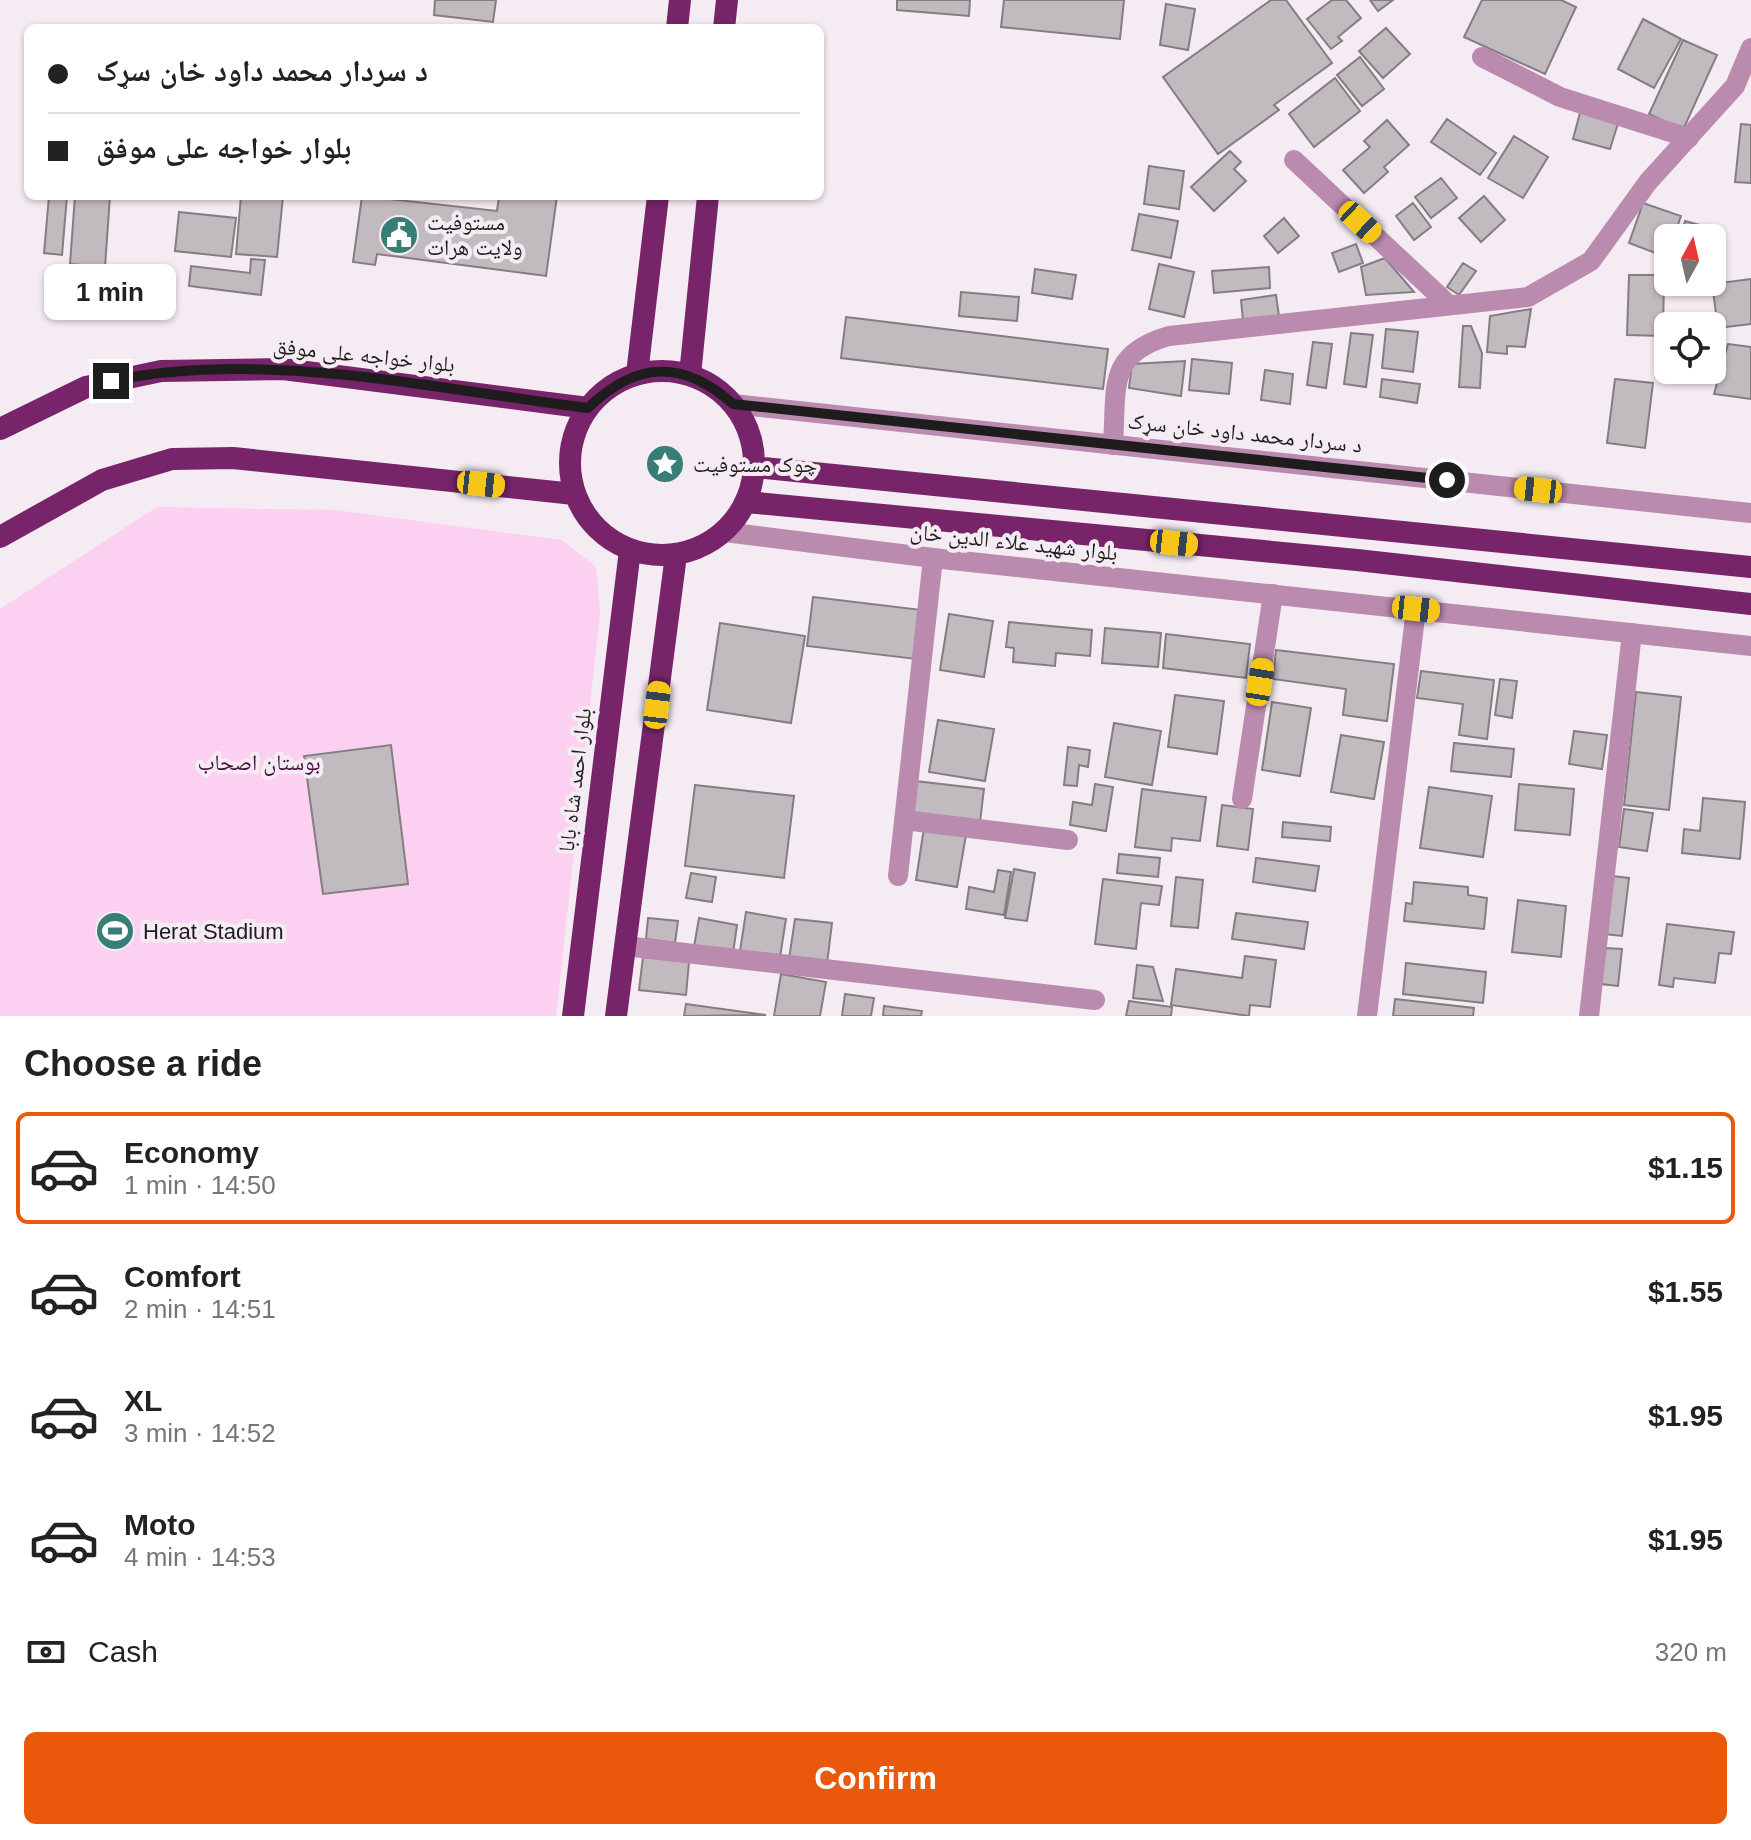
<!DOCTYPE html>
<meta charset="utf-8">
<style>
:root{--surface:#fff;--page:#f6f6f6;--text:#222;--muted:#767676;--line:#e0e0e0;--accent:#ea580c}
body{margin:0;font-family:Helvetica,"Noto Naskh Arabic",sans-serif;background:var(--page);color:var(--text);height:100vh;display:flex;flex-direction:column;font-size:30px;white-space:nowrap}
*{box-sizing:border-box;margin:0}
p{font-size:26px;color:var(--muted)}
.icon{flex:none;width:44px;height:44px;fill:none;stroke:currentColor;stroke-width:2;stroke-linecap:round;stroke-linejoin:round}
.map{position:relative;height:1016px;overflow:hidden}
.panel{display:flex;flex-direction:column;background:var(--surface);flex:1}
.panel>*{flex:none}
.top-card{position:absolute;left:24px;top:24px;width:800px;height:176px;border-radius:12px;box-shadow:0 2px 6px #0004;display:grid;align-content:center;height:176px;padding:0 24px;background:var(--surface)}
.needle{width:52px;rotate:8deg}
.tools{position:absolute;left:1654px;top:224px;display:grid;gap:16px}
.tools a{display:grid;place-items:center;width:72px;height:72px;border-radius:12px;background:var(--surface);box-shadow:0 2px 6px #0004;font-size:40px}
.end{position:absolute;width:36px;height:36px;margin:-18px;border:10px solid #1f1c1e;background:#fff;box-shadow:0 0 0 4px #fff}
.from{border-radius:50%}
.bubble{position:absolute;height:56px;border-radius:12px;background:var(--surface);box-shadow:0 2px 6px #0004;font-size:26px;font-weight:700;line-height:56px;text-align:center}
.car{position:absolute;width:24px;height:48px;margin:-24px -12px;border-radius:10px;box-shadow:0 0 6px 2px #0007;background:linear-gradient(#f5c518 24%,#345 0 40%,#f5c518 0 76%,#345 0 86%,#f5c518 0)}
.top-card b{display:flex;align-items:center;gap:28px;height:76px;font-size:30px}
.top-card b+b{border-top:2px solid var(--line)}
.top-card i{width:20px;height:20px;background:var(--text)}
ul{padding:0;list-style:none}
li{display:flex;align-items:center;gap:24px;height:112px;margin:0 16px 12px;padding:0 8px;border:4px solid transparent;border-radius:12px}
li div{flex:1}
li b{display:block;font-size:30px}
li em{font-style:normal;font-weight:700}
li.selected{border-color:var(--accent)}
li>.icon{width:72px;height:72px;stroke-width:1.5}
h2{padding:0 24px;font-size:36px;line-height:96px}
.pay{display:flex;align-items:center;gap:20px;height:88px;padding:0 24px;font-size:30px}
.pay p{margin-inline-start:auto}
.primary-button{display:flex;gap:16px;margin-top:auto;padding:16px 24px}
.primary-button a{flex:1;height:92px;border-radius:12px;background:var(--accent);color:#fff;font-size:32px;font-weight:700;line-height:92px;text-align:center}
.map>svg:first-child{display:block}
.green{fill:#fcd0f1}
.building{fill:#c1babf;stroke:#847d82;stroke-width:2}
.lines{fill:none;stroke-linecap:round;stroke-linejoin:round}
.minor{stroke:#bb8aaf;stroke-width:20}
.tertiary{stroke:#bb8aaf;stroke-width:20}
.trunk{stroke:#78246a;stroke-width:22}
.route{stroke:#1f1c1e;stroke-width:10}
.labels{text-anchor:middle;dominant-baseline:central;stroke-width:8;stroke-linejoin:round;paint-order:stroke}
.poi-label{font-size:22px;fill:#1f1c1e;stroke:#f4ecf2;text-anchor:start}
.street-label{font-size:22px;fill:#1f1c1e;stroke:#f4ecf2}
.park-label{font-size:22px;fill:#4a0940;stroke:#f4ecf2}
</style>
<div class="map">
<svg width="1751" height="1016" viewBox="0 0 1751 1016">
<rect width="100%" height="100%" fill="#f4ecf2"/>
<path class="green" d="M157,507L335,510L562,540L596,567L600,613L556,1016H0V609Z"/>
<path class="building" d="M435,0H496L493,22L434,15Z
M897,0H970L969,16L897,10Z
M1004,0H1124L1120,39L1001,27Z
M1271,0H1286L1332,63L1274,105L1279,110L1218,154L1163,77Z
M1332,0H1346L1361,18L1338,37L1342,41L1331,49L1307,19Z
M1370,0H1393L1378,11Z
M1482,0H1561L1576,7L1545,74L1464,37Z
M1166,4L1195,9L1188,50L1160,45Z
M1643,19L1681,39L1654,88L1618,69Z
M1386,28L1410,54L1383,78L1359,51Z
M1683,40L1717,55L1683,130L1649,114Z
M1360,57L1384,89L1362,106L1337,75Z
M1335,78L1360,111L1314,147L1289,114Z
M1581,109L1619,120L1610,149L1573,139Z
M1447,119L1496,153L1480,175L1431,142Z
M1387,120L1409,145L1384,167L1388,172L1364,193L1343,170L1370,147L1364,141Z
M1741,124L1751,125V183L1735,182Z
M1514,136L1548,157L1523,198L1488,178Z
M1230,151L1241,162L1234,169L1246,181L1214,211L1191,187Z
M1149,166L1184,171L1179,209L1144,204Z
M1441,178L1457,198L1431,218L1415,197Z
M49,196H67L62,255L44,253Z
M75,196H110L105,267L70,264Z
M241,196H283L277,257L236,254Z
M362,196L497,211L499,196H557L546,276L377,254L375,265L353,262Z
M1484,196L1505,220L1481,242L1459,218Z
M1413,203L1431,227L1414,240L1396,216Z
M1643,203L1681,216L1673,238H1668L1666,257L1629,243Z
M179,212L236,218L231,257L175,251Z
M1139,214L1178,221L1171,258L1132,250Z
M1284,218L1299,236L1278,253L1264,236Z
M1685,221L1722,231L1712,268V238H1681Z
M1356,244L1363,263L1339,272L1332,253Z
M1385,258L1414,292L1366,295L1361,267Z
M251,259L265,260L261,295L189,286L191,266L250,273Z
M1463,263L1476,271L1459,295L1447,287Z
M1159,264L1194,272L1184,317L1149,309Z
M1269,267L1270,288L1214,293L1212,271Z
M1035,269L1076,275L1072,299L1032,293Z
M1629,275H1664L1663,336L1627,335Z
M1751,279V324L1718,328L1712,284Z
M961,292L1019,297L1017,321L959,316Z
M1276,295L1279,316L1243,320L1241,300Z
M1531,309L1525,347L1507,346V354L1487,352L1490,316Z
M846,317L1108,349L1103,389L841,358Z
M1463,326H1471L1482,353L1480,388L1459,387Z
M1386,329L1418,332L1413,372L1382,368Z
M1351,333L1373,335L1366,387L1344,384Z
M1313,342L1332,344L1326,388L1307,385Z
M1728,344L1751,347V399L1714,394Z
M1192,359L1232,363L1229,394L1189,390Z
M1185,361L1181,396L1129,388L1132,364Z
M1265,370L1293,374L1290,404L1261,400Z
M1382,379L1420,384L1417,403L1380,397Z
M1615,379L1653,383L1645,448L1607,443Z
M813,597L922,610L916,659L807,646Z
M949,614L993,621L984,677L940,670Z
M1009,622L1092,630L1090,656L1056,653L1055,666L1013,662L1014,648L1006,647Z
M720,623L805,636L791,723L707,710Z
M1105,628L1161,633L1158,667L1102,663Z
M1166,634L1250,644L1246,678L1163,668Z
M1276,650L1394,664L1387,721L1343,715L1346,689L1273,679Z
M1421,671L1494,680L1487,739L1459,735L1463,704L1417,698Z
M1500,679L1517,681L1512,718L1495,715Z
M1636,692L1681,697L1669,810L1624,805Z
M1175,695L1224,701L1217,754L1168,747Z
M1272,702L1311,708L1300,776L1262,770Z
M938,720L994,729L985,781L929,772Z
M1114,723L1161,731L1152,785L1105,777Z
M1574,731L1607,735L1602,769L1569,764Z
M1341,735L1384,742L1374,799L1331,792Z
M1454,743L1514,749L1511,777L1451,771Z
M391,745L408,884L323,894L304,756Z
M1068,747L1090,750L1088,767L1079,765L1077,786L1064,785Z
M915,781L984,789L980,822L911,814Z
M1095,784L1113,787L1106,831L1070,825L1073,802L1092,805Z
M1519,784L1574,789L1570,835L1515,830Z
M695,785L794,796L784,878L685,866Z
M1429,787L1492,796L1483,857L1420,848Z
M1142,789L1206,797L1200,841L1172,838L1171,851L1135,847Z
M1703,798L1745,802L1740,859L1682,853L1684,829L1700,831Z
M1222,805L1253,809L1248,850L1217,846Z
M1624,809L1653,813L1647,851L1619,847Z
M1283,822L1331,827L1330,841L1282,837Z
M924,828L966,835L957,887L916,880Z
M1119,854L1160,858L1158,877L1117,873Z
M1256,858L1319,866L1315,891L1253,882Z
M1014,869L1035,873L1027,921L1005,918Z
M998,870L1011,872L1004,915L966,909L969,887L994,892Z
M691,873L716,877L712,902L686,898Z
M1612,876L1629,878L1622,936L1605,934Z
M1176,877L1203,880L1198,928L1171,926Z
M1103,879L1162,886L1159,905L1141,903L1136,949L1095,944Z
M1414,882L1468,887V895L1487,898L1484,929L1404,921L1406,903L1412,904Z
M1518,900L1566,906L1561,957L1512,952Z
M746,912L786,919L780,957L740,951Z
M1236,913L1308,922L1304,949L1232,939Z
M648,918L678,921L675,943L646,939Z
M699,918L737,925L733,953L694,947Z
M795,919L832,923L827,964L789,959Z
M1667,924L1734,932L1731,954L1719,953L1715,983L1674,978L1673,987L1659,985Z
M1605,948L1622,949L1618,986L1601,984Z
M1245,956L1276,960L1270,1007L1250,1005L1249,1016L1171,1005L1176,969L1242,978Z
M643,957L689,962L686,995L639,990Z
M1406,963L1486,972L1483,1003L1403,994Z
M1137,965L1153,967L1163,1001L1133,998Z
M781,974L826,982L820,1016H774Z
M845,994L874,998L871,1016H842Z
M1395,999L1474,1008L1473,1016H1393Z
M1129,1001L1172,1007L1171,1016H1126Z
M686,1004L766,1015L684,1016Z
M884,1006L922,1011L921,1016H883Z"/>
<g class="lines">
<path class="minor" d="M1482,57L1560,97L1689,138
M1294,160L1449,305
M1113,445C1117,388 1106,354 1169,336L1528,297L1591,261L1648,182L1735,86L1751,48
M1242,799L1273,594
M904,820L1068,840
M898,876L933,558
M625,946L1095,1000
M1367,1016L1416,609
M1589,1016L1632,633"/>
<path class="tertiary" d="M733,404L1751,513
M725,532L933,558L1751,646"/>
<path class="trunk" d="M677,28L680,0
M724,28L727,0
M570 463a92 92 0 1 1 184 0a92 92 0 1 1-184 0Z
M637,374L658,196
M690,375L708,196
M0,429L86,387L161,371L283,369L588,408
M755,467L1751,567
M747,502L1357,560L1751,604
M0,537L102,480L172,459L233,458L574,494
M573,1016L630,550
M616,1016L676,555"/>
</g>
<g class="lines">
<path class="route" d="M111,381C263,349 435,389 588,408C636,361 683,359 733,404L1447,480"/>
</g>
<defs>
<g id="civic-disc" transform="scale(2)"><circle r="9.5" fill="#387e76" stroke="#f4ecf2"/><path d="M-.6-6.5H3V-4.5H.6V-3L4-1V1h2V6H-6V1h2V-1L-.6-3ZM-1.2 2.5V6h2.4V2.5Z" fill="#fff"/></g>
<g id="sight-disc" transform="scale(2)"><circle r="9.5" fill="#387e76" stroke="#f4ecf2"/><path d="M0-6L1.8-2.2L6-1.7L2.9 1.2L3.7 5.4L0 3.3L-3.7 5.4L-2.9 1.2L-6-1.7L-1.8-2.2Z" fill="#fff"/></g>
<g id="stadium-disc" transform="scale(2)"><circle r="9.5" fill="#387e76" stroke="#f4ecf2"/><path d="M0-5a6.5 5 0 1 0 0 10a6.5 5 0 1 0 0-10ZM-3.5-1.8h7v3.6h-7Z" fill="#fff"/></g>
</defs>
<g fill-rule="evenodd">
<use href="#civic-disc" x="399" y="235"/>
<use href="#sight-disc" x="665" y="464"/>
<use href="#stadium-disc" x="115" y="931"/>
</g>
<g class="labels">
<g class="poi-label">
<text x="427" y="222">مستوفیت<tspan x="427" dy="25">ولایت هرات</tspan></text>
<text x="693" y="464">چوک مستوفیت</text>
<text x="143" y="931">Herat Stadium</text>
</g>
<g class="street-label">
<text transform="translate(364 355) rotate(6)">بلوار خواجه علی موفق</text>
<text transform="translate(1245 433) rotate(6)">د سردار محمد داود خان سړک</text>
<text transform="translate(1014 542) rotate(6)">بلوار شهید علاء الدین خان</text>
<text transform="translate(575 780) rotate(-83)">بلوار احمد شاه بابا</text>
</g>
<g class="park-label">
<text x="259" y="762">بوستان اصحاب</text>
</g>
</g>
</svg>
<div class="tools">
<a><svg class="needle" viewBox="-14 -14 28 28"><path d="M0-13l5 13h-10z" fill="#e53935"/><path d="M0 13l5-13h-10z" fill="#767676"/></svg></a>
<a><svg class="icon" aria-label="locate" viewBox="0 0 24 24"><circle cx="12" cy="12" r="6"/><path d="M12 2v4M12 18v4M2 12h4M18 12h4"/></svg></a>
</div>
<i class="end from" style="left:1447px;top:480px"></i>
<i class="end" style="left:111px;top:381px"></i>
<div class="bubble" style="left:44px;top:264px;width:132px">1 min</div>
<i class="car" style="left:1360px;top:222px;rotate:133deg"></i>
<i class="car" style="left:481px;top:484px;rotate:96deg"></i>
<i class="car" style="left:1538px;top:490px;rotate:276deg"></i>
<i class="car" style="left:1174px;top:543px;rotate:96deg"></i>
<i class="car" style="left:1416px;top:609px;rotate:96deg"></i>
<i class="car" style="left:1260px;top:682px;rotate:9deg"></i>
<i class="car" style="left:657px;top:705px;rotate:7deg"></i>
<div class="top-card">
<b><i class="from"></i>د سردار محمد داود خان سړک</b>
<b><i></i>بلوار خواجه علی موفق</b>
</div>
</div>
<section class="panel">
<h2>Choose a ride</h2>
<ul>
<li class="selected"><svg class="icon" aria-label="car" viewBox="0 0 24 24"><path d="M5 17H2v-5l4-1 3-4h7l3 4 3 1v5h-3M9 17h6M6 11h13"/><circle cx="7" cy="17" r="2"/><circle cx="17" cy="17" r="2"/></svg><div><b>Economy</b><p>1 min · 14:50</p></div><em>$1.15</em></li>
<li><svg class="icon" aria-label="car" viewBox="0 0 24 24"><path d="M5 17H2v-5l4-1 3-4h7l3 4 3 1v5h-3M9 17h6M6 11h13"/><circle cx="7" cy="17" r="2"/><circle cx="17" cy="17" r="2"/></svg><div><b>Comfort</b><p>2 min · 14:51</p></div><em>$1.55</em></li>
<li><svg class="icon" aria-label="car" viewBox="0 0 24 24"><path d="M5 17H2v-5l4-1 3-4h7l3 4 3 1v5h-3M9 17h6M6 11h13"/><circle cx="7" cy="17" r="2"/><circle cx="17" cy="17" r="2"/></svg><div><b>XL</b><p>3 min · 14:52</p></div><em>$1.95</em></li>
<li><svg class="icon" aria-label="car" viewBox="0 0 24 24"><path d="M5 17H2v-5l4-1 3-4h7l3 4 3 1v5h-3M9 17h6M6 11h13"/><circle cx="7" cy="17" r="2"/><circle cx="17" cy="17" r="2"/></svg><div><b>Moto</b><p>4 min · 14:53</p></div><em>$1.95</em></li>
</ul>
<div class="pay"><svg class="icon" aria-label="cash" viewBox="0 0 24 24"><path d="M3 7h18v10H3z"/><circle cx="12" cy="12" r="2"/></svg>Cash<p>320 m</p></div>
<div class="primary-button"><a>Confirm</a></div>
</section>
